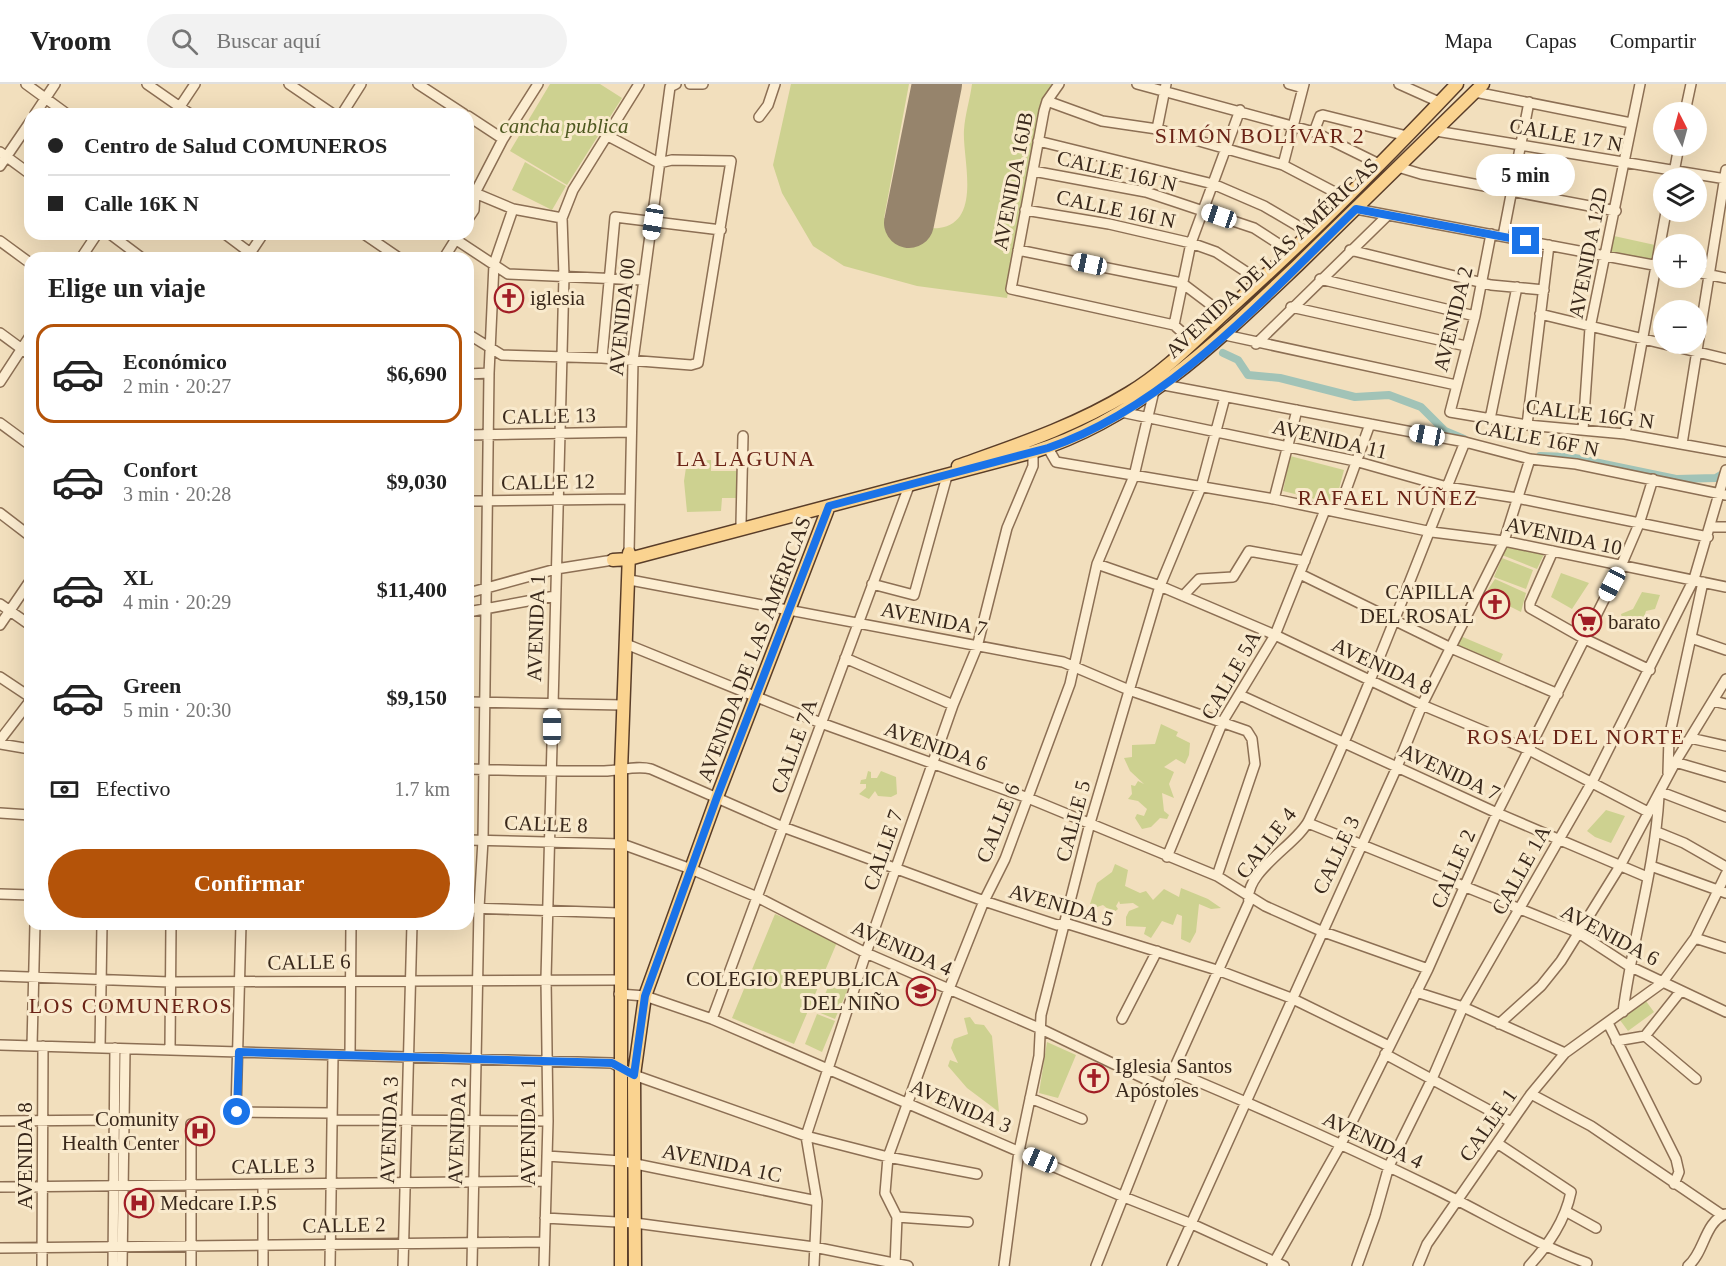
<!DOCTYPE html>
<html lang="es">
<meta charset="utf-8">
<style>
:root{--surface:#fff;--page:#f2f2f2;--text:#222;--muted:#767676;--line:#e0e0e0;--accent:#b45309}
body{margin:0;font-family:"Times New Roman",serif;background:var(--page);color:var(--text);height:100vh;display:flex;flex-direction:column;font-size:22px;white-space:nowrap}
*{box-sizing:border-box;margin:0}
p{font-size:20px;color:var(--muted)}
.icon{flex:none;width:33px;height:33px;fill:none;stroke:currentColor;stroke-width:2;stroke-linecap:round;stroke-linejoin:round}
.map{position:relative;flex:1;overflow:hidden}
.details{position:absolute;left:24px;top:168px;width:450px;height:678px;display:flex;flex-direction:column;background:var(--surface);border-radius:18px;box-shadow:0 6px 24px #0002}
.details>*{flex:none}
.top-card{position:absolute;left:24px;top:24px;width:450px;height:132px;border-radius:18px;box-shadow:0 6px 24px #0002;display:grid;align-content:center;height:132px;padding:0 24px;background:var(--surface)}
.needle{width:39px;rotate:354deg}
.controls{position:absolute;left:1653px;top:18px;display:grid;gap:12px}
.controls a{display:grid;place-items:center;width:54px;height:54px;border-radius:50%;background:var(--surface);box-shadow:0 6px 24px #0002;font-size:30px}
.end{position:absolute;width:27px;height:27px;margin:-14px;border:8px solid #1a73e8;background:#fff;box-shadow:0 0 0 3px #fff}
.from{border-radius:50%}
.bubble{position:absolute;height:42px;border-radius:21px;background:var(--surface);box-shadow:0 6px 24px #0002;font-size:20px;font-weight:700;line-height:42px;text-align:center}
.car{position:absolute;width:18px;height:36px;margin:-18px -9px;border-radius:8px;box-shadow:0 0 4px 2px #0007;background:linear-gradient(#fff 24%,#345 0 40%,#fff 0 76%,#345 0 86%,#fff 0)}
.top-card b{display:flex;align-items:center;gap:21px;height:57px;font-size:22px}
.top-card b+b{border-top:2px solid var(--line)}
.top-card i{width:15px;height:15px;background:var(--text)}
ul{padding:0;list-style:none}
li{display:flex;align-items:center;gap:18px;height:99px;margin:0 12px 9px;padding:0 12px;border:3px solid transparent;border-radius:18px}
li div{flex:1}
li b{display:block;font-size:22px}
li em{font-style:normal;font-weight:700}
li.on{border-color:var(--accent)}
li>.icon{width:54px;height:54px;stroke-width:1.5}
h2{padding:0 24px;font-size:27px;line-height:72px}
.pay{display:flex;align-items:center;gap:15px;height:66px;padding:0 24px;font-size:22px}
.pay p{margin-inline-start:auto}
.cta{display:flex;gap:12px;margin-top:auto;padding:12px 24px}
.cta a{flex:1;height:69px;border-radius:36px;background:var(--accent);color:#fff;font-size:24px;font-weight:700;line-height:69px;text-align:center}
header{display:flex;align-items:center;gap:36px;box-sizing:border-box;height:84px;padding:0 30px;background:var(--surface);border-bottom:2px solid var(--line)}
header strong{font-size:28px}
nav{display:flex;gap:33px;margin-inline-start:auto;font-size:21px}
.search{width:420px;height:54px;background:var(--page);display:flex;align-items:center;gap:15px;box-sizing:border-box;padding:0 21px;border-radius:33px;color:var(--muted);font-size:22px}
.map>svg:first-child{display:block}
.green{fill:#cdd190}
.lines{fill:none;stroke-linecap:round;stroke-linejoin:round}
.canal{stroke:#a1c3b7;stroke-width:8}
.runway{stroke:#96846c;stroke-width:50}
.minor-casing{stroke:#8c6f54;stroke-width:12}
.major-casing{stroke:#593d29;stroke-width:15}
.minor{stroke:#fcedd1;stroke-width:9}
.major{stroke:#fad390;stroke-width:12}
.route{stroke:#1a73e8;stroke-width:8}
.labels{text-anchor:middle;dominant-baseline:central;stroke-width:6;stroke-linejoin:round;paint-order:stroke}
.park-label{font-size:21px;font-style:italic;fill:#4d581f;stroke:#f9eacd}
.street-label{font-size:21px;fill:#39281b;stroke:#f9eacd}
.poi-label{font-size:21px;fill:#39281b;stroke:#f9eacd;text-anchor:start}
.neighbourhood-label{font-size:22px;letter-spacing:1.5px;fill:#6a2316;stroke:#f9eacd}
</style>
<header>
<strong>Vroom</strong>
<div class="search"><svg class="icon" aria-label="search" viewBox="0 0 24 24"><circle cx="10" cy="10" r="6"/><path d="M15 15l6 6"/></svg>Buscar aquí</div>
<nav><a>Mapa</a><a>Capas</a><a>Compartir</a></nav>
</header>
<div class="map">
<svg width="1726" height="1182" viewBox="0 0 1726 1182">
<rect width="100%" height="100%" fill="#f2dfbd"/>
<path class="green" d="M550,0H600L622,14L567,101L510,67Z
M791,0H909L884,134C898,137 926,146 939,144C983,138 962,74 964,46C965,31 970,15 972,0H1058L1046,17L1007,214L917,202L844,182L813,162L782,109L773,81Z
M525,78L566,102L552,126L512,106Z
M1614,152L1655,161L1651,175L1609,168Z
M1290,372L1344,386L1335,420L1283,407Z
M711,376V387H737L736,414H722L721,427L687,428L684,397L687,377Z
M1506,460L1545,468L1537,485L1502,471Z
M1502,474L1533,486L1526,505L1494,493Z
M1561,489L1589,499L1572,525L1551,513Z
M1495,495L1526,509L1521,528L1485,510Z
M1642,508L1660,511L1655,525L1646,527L1640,546L1625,545L1621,530L1633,525Z
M1458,551L1503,570L1497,583L1452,564Z
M1161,640L1178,648L1176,652L1190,659L1189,671L1185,680L1176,675L1164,683L1174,688L1169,700L1174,714L1162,709L1164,727L1169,731L1167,735L1160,734L1151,743L1142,745L1135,734L1137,730L1144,732L1147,725L1138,717L1128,715L1132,710L1131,701L1135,702L1138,697L1144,700L1130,687L1124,674L1132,673V661L1155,660Z
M868,687L871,688V694H877L881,687L896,693L897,710L891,713L878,712L875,707L869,715L859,710L866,704V700H860L861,696L866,695Z
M1606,726L1625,732L1611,759L1595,753L1587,747Z
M1115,780L1128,786L1125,802L1140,809L1146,807L1153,816L1164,805L1179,813L1181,804L1208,815L1221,824L1211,825L1199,820L1196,848L1190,859L1181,855L1182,832L1177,830L1173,841L1162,837L1151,854L1144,850L1146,843L1126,842V833L1129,827L1139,823L1133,819L1120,820L1119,817L1116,822L1118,825L1113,829L1103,821L1097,823L1090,820L1097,799L1112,788Z
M775,830L838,856L794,960L732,934Z
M830,898L848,905L835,935L818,928Z
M1643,913L1654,928L1628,947L1617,932Z
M817,930L835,937L822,968L805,960Z
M970,933L975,940L984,941L992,952L999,1028L967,1004L948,982L950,976L958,979L951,964L954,955L968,950L964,934Z
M1047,958L1076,971L1058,1014L1039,1009Z"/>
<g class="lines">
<path class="canal" d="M1223,269L1238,276L1248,291L1280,294L1355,313L1389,311L1421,323L1445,347L1464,355
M1540,372L1570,373L1676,395L1716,394L1721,391"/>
<path class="runway" d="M909,139L937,0"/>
<g class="minor-casing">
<path id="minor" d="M26,0L67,30
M147,0L190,30
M289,0L333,30
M418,0L464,30
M690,0H703
M1059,0L1047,17L1044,27L1011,205L1174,241L1194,259
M1137,0L1314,48L1379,80
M1289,0L1303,4
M1399,0L1439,18
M1475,8L1631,39
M1047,17L1102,37L1157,45L1283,81L1346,114
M1685,28L1691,0
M35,30L55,0
M175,30L195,0
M342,30L361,0
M468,32L503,55
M759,33L768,21L775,0
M1157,45L1166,0
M1436,47L1726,95
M1314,48L1320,32L1323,31L1407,52
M1038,57L1213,100L1264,122L1310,149
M0,68L30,90
M1283,81L1304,0
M0,82L30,38
M1398,83L1421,90L1616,127
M1033,87L1146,108L1254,144L1291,168
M1673,94L1679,62
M475,109L513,125L562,134
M1356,125L1664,183
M1025,126L1109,140L1191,159L1216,168L1260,197
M468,135L474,126L475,109L503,55L538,0
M110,150L142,174
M225,150L257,174
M364,150L399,174
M1491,150L1475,232L1450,328L1527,341L1625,350L1726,368
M1503,152L1529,18
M455,155L508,190L643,196
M0,157L30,179
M1018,166L1182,199L1223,230
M1350,166L1491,201L1544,206
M81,174L97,150
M247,174L263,150
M444,174L459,150
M1696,188L1726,194
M1320,195L1475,232
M1291,223L1466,262
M1540,230L1726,275
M1174,241L1191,159L1240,26
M0,249L30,271
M468,250L502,271L602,274L691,281L698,279L731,77L672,76L659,79L606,51
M1225,251L1456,301
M1256,260L1388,131
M602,274L615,133L721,146
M468,290L489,289
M0,298L30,252
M1164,301L1465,358L1530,375L1576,380L1726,411
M1121,328L1355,377L1447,403L1517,414L1708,453
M1490,335L1517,203
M0,339L30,361
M1527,341L1549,161
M1583,346L1590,244L1640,0
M1625,350L1666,128
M468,351L631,348
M1682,360L1726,86
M1048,364L1056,378L1274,415L1432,448L1504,457L1726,503
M1274,415L1297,326
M468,417L629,415
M1338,428L1370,340
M0,429L30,452
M741,440L743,352
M1711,443H1726
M1553,467L1530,519V524L1583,554L1650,586
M629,469L633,277L670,3L676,0
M1097,480L1160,502L1275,551L1422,621L1529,666L1648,728
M1300,490L1451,564L1558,610
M630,496L1063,578L1129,606L1247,647L1252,655L1255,680L1217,792
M872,500L914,511L947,392
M468,509L556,485L613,476
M1183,512L1199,495L1233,493L1249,467L1305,477
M0,520L30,541
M468,528L555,512
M0,541L30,497
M1691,554L1726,566
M626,560L821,639L1028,714L1217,792L1265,822L1321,847L1428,885
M845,574L953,621
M0,593L30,613
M1240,611L1497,729L1647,793
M1713,617L1726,620
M468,618L623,621
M1690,654L1726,662
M0,656L30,617
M0,660L30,665
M1675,678L1726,693
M468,685C514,687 559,687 604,687C620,687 636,681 651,685L783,743L984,817L1057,841L1065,839L1220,887L1291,914L1389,962
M1668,689L1669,654L1703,498
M1661,708L1726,733
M0,729L30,731
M1308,739L1577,848L1629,882L1726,928
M1657,748L1684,759L1726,783
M468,756L622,760L691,785L757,813L866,869L1041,945L1166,1005
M1167,773L1223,637L1275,551L1325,426
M1651,782L1726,809
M0,810L30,811
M468,824L621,829
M241,840L236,1028L332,1029
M1695,854L1726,864
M0,892L170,898L619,896
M1416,908L1463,923L1565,969
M619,910L645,912L712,935L1124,1113L1192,1140L1284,1182
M1623,928C1632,856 1655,785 1659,712
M712,935L909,402
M1122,935L1157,867
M1608,939L1676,1075L1679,1088L1674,1100
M1499,940L1541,902L1561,877L1620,782L1676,677L1726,595
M1645,952L1696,995
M1616,957L1645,952L1680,908
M0,961L612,979L634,991L806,1052L888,1073L977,1090
M32,962L35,840
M100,964L102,840
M170,966L171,840
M1385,970L1511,1038
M350,971L351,840
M1173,987C1261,1024 1349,1063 1435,1105C1486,1130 1533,1159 1587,1179
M1531,1010L1591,1042L1722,1131
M1030,1014L1082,1035
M332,1036L548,1037
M0,1037L118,1036
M191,1040V1182
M1497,1059L1571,1108C1565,1137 1549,1160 1529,1182
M547,1072L621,1077L817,1117
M0,1103L546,1097
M1567,1128L1596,1144
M897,1133L968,1138
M545,1134L635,1139L814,1163L908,1182
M0,1164L544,1158
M42,1182L43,962
M113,1182L115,964
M122,1182L125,965
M263,1182V1100
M330,1182L333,971
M403,1182L412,840
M472,1182L479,824L483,756L489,289L494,180L513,125
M544,1182L548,1037L546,895L564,192L562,134L573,106L639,0
M814,1182L817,1117L806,1052L866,869L953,621L977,563L1007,444L1033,382V368
M895,1182L897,1133L885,1109L888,1073L949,905L984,817L1005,775L1070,600L1097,480L1134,392L1154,307
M1004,1182L1019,1067L1039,972L1041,931L1090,739L1160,502L1201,403L1225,313
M1096,1182L1173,987L1249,818C1243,788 1298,760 1309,736C1367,613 1414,484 1465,358
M1172,1182L1397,683L1422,621L1504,457L1530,375
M1272,1182L1341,1060L1428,885L1497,729L1621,482L1639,440L1653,395
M1357,1182L1375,1132L1389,1082L1432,995L1463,923L1592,698L1694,495L1726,386
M1418,1182L1427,1160L1531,1010L1565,969L1662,899L1695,854L1726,790
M1688,1182C1705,1168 1704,1138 1726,1130"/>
</g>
<g class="major-casing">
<path id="major" d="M958,382C1017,361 1075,342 1129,309C1167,286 1197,254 1230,224C1309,153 1384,77 1457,0
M613,476L629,475L1033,368C1139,335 1219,256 1298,181C1360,121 1421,60 1483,0
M621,1182V687L629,469
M635,1182L634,991L645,912L717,713L829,422"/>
</g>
<use href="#minor" class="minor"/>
<use href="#major" class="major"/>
</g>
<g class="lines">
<path class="route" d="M237,1028L239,968L612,979L634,991L645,912L717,713L829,422L1048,364C1169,323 1267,211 1356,125L1526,157"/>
</g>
<defs>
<g id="church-ring" transform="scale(1.5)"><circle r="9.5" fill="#f9eacd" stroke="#a11e26" stroke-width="1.5"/><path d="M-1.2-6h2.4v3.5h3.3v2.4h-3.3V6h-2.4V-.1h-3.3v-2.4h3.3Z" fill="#a11e26"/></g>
<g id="supermarket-ring" transform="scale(1.5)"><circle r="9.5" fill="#f9eacd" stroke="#a11e26" stroke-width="1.5"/><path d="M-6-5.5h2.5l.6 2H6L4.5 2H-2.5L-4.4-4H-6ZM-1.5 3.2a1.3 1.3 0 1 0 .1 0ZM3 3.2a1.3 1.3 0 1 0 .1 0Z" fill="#a11e26"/></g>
<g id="school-ring" transform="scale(1.5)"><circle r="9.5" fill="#f9eacd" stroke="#a11e26" stroke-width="1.5"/><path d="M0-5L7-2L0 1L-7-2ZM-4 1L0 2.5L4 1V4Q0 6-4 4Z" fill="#a11e26"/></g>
<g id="hospital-ring" transform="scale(1.5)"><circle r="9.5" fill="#f9eacd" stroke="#a11e26" stroke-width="1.5"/><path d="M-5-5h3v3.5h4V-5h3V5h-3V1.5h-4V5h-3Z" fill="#a11e26"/></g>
</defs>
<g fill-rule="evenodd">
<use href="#church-ring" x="509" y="214"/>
<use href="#church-ring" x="1495" y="520"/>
<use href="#supermarket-ring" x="1587" y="538"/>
<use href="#school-ring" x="921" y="907"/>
<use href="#church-ring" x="1094" y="994"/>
<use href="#hospital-ring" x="200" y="1047"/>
<use href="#hospital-ring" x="139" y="1119"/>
</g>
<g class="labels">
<g class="park-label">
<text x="564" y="42">cancha publica</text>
</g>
<g class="street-label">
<text transform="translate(1566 51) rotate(10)">CALLE 17 N</text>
<text transform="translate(1117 87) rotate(13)">CALLE 16J N</text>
<text transform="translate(1013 97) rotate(-79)">AVENIDA 16JB</text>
<text transform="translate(1116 125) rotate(12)">CALLE 16I N</text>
<text transform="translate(1588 169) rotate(-79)">AVENIDA 12D</text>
<text transform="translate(1272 174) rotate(-43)">AVENIDA DE LAS AMÉRICAS</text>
<text transform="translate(622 233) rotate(-84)">AVENIDA 00</text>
<text transform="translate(1453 235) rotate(-76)">AVENIDA 2</text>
<text transform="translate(1590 330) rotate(7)">CALLE 16G N</text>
<text transform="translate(549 332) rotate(-1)">CALLE 13</text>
<text transform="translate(1537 354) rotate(11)">CALLE 16F N</text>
<text transform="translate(1330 355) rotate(13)">AVENIDA 11</text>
<text transform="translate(548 398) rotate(-1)">CALLE 12</text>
<text transform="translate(1564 452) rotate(12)">AVENIDA 10</text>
<text transform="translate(934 535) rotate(11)">AVENIDA 7</text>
<text transform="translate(536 544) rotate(-88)">AVENIDA 1</text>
<text transform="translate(754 565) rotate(-69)">AVENIDA DE LAS AMÉRICAS</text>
<text transform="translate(1382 582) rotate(25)">AVENIDA 8</text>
<text transform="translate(1231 591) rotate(-60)">CALLE 5A</text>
<text transform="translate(794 662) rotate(-70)">CALLE 7A</text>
<text transform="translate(936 662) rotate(20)">AVENIDA 6</text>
<text transform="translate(1450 688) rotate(25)">AVENIDA 7</text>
<text transform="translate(1073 737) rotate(-75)">CALLE 5</text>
<text transform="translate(998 739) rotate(-68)">CALLE 6</text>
<text transform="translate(546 740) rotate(2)">CALLE 8</text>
<text transform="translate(1266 759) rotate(-52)">CALLE 4</text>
<text transform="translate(883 766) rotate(-71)">CALLE 7</text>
<text transform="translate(1336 771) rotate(-65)">CALLE 3</text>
<text transform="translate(1453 785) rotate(-67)">CALLE 2</text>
<text transform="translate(1521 786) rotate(-61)">CALLE 1A</text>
<text transform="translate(1061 821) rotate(16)">AVENIDA 5</text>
<text transform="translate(1610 851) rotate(28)">AVENIDA 6</text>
<text transform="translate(902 864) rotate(24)">AVENIDA 4</text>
<text transform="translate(309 878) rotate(-1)">CALLE 6</text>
<text transform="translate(961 1022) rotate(23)">AVENIDA 3</text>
<text transform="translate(1488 1041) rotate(-55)">CALLE 1</text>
<text transform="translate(389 1046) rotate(-88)">AVENIDA 3</text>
<text transform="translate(457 1047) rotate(-88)">AVENIDA 2</text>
<text transform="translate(528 1048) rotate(-90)">AVENIDA 1</text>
<text transform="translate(1373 1056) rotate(25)">AVENIDA 4</text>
<text transform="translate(25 1072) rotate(-90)">AVENIDA 8</text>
<text transform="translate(722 1079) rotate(12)">AVENIDA 1C</text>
<text transform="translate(273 1082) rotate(-1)">CALLE 3</text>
<text transform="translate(344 1141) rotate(-1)">CALLE 2</text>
</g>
<g class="poi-label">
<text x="530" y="214">iglesia</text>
<text x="1474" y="508" text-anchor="end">CAPILLA<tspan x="1474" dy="24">DEL ROSAL</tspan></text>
<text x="1608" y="538">barato</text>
<text x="900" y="895" text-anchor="end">COLEGIO REPUBLICA<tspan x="900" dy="24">DEL NIÑO</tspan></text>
<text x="1115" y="982">Iglesia Santos<tspan x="1115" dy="24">Apóstoles</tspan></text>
<text x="179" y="1035" text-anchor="end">Comunity<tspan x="179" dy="24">Health Center</tspan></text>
<text x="160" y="1119">Medcare I.P.S</text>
</g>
<g class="neighbourhood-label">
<text x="1260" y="51">SIMÓN BOLÍVAR 2</text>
<text x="746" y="374">LA LAGUNA</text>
<text x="1388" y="413">RAFAEL NÚÑEZ</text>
<text x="1576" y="652">ROSAL DEL NORTE</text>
<text x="131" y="921">LOS COMUNEROS</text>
</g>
</g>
</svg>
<div class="controls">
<a><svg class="needle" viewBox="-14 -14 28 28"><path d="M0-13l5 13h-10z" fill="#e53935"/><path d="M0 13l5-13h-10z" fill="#767676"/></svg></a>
<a><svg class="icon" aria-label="layers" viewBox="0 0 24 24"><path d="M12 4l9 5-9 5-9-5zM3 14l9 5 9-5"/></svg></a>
<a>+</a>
<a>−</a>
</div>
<i class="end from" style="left:237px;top:1028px"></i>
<i class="end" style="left:1526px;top:157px"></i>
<div class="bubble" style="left:1476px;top:70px;width:99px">5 min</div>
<i class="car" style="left:1219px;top:132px;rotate:289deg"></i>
<i class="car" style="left:653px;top:138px;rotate:189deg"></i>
<i class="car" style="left:1089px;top:180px;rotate:282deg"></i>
<i class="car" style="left:1427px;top:351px;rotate:281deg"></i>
<i class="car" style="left:1612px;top:500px;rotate:208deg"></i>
<i class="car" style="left:552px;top:643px;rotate:0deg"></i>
<i class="car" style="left:1040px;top:1076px;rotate:293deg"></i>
<div class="top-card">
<b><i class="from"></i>Centro de Salud COMUNEROS</b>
<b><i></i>Calle 16K N</b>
</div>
<section class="details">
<h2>Elige un viaje</h2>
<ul>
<li class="on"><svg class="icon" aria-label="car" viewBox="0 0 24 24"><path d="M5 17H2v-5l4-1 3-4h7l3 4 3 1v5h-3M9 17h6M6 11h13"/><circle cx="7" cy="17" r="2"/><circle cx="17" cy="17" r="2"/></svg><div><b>Económico</b><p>2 min · 20:27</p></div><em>$6,690</em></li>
<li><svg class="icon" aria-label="car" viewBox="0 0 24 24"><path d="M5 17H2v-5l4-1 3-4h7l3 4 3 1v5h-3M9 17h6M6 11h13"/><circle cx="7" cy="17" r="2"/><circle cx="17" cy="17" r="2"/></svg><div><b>Confort</b><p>3 min · 20:28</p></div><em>$9,030</em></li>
<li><svg class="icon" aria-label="car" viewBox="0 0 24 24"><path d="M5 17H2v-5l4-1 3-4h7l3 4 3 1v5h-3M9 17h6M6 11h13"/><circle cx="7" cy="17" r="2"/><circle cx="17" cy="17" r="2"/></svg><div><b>XL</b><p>4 min · 20:29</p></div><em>$11,400</em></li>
<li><svg class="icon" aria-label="car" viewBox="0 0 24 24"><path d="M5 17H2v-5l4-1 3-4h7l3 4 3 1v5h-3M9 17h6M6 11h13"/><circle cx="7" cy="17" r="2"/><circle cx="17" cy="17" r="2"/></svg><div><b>Green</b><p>5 min · 20:30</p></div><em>$9,150</em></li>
</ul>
<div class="pay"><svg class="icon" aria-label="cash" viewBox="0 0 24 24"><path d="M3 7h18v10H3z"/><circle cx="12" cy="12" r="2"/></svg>Efectivo<p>1.7 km</p></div>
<div class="cta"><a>Confirmar</a></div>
</section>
</div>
